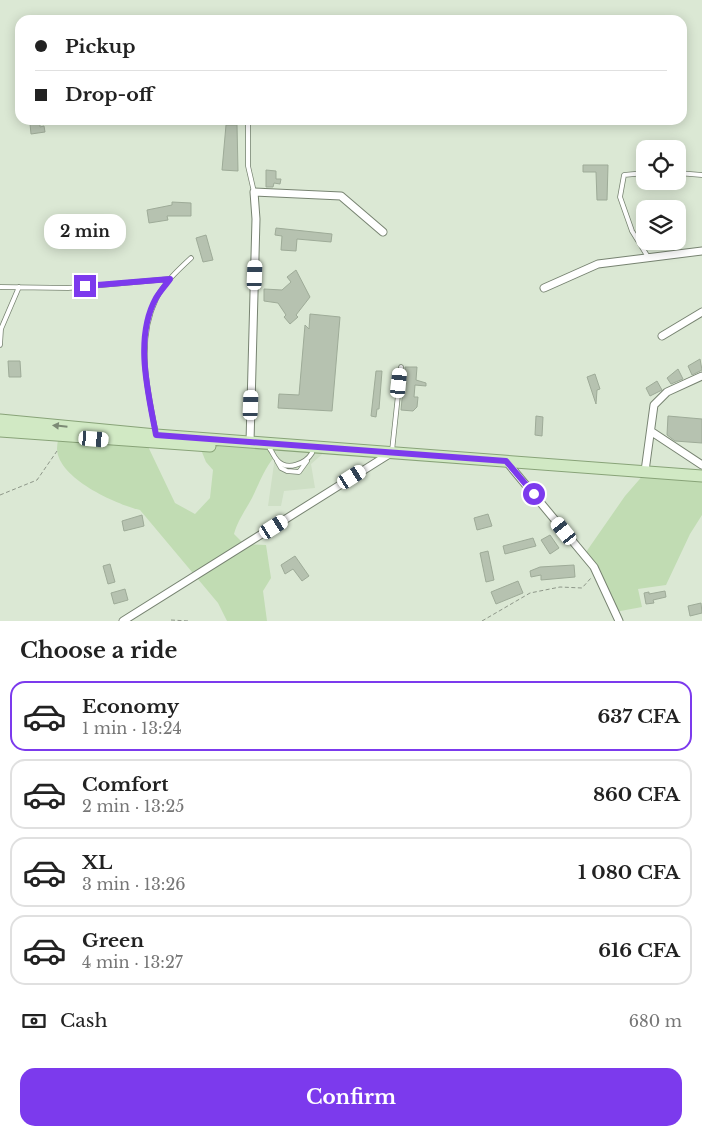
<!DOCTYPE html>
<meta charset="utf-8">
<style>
:root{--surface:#fff;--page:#f6f6f6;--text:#222;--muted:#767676;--line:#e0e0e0;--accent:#7c3aed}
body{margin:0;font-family:"Libre Baskerville",serif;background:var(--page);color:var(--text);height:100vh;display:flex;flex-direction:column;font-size:19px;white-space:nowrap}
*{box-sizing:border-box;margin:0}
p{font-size:16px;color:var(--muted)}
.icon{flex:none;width:28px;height:28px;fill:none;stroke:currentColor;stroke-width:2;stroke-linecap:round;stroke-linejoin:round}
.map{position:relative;height:621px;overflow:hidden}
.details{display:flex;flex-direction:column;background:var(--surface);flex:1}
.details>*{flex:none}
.top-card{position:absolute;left:15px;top:15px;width:672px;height:110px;border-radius:15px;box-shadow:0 2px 12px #0003;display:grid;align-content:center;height:110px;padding:0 20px;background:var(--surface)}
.tools{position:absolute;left:636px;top:140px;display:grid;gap:10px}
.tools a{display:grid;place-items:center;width:50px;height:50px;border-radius:10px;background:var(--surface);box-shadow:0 2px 12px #0003;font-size:25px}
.end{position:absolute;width:22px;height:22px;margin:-11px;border:6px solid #7c3aed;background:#fff;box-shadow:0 0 0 2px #fff}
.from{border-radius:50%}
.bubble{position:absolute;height:35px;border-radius:15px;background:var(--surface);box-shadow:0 2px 12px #0003;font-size:16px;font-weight:800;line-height:35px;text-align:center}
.car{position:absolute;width:15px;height:30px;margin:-15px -8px;border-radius:6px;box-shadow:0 0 4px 1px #0007;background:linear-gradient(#fff 24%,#345 0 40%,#fff 0 76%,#345 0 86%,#fff 0)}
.top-card b{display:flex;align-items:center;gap:18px;height:48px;font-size:19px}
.top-card b+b{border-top:1px solid var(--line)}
.top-card i{width:12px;height:12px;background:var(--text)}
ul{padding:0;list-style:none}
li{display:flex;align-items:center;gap:15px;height:70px;margin:0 10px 8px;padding:0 10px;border:2px solid var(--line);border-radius:15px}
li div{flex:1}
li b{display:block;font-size:19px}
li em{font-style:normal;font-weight:800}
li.on{border-color:var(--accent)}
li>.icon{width:45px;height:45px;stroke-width:1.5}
h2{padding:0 20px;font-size:22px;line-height:60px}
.pay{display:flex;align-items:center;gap:12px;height:55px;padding:0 20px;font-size:19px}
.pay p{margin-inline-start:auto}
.button{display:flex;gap:10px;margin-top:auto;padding:10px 20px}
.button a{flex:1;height:58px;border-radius:15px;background:var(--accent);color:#fff;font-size:20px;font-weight:800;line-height:58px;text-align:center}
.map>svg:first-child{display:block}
.built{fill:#cedfc5}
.green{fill:#c1dcb3}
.building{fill:#b6c2b0;stroke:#9eab98}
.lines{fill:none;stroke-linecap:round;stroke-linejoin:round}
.service-casing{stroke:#778371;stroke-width:5.5}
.minor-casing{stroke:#778371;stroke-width:9}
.primary-casing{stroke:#88a378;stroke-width:13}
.path{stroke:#8e9789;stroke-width:1;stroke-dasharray:4 2.5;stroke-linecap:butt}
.service{stroke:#fff;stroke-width:4}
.minor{stroke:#fff;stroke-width:7}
.primary{stroke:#d1e9c4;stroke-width:11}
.oneway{fill:#7c8a75}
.route{stroke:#7c3aed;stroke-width:6}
</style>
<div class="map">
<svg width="702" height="621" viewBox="0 0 702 621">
<rect width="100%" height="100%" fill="#dbe8d4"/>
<path class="built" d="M269,446L327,450L311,464L315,488L284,491L281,506H268L275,457Z"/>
<path class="green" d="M60,429L143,436L175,503L195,514L210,498L213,470L206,462L197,440L269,446L275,456C264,469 259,484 252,498C245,511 238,520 234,534L244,544L266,545L271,578L263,591L267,621H227L218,603L140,510C115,504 58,478 57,449C57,443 59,436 60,429Z
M645,473L702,478V515L690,534L666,585L638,589L642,607L615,612L584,555L625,496Z"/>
<path class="building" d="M40,122V127L44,126L45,132L31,134L30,124Z
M226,125H237L238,171L222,170Z
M583,165H608L607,200H597L596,172H583Z
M266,170L276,171V179H281L280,184L274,183L273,187H266Z
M172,202L191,203V216H167L168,220L149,223L147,210L172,205Z
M276,228L332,234L331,242L297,239L296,251L281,250L282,236L275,235Z
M206,235L213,260L203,262L196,238Z
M296,270L310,297L296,315L298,317L290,324L284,317L286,315L278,303L264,301V289L282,290L291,282L287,277Z
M310,314L340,317L332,411L278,408L279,394L299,395L305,325L309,329Z
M700,359L702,370L692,375L688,366Z
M8,361H20L21,377H9Z
M405,367H417L416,380L426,383V386L415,385L414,397H418L417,407L413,411L401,410L403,389L406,384Z
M678,369L683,379L671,384L667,378Z
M376,371H382L379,409H377L376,417L371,416Z
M595,374L600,389L597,390L596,404L587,377Z
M657,381L662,390L650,396L646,388Z
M536,416L543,417L542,436L535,435Z
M668,416L702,419V443L675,441L667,435Z
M488,514L492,526L477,530L474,518Z
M142,515L144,526L124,531L122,521Z
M550,535L559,548L550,554L541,540Z
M533,538L536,546L505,554L503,546Z
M488,551L494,580L486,582L480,553Z
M295,556L309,576L302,581L293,569L285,574L281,565Z
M110,564L115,582L108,584L103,566Z
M574,565L575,577L541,580V575L531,577L530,571L540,567Z
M518,581L523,593L496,604L491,592Z
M125,589L128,600L114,604L111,593Z
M665,591L666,597L653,600L654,603L646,604L644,593L649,592V594Z
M701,603L702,613L690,616L688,606Z"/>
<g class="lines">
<g class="service-casing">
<path id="service" d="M248,120V166L254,192
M645,173L624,175L620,197L632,231L648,257
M678,173L702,175
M0,287L68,288L170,279
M0,345L1,329L19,287
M156,433C147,390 136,340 156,299C164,283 178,270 191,258
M270,449C273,453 274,457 277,460C287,472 306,463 312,453
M392,451L401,367
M277,461L281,468L287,471L299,472L307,461"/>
</g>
<g class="minor-casing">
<path id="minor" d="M544,288L598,264L702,251
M662,336L702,312
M652,432L702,465
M250,442L256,219L254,192L341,196L383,232
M506,461L594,567L619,621
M645,471L654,405L667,392L702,376
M123,621L391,453"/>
</g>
<g class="primary-casing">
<path id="primary" d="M0,420L156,435L702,476
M0,431L210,446"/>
</g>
<path class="path" d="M0,495L37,480L57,451
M171,620L189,621
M482,621L530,593L560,587L582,588L591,578"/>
<use href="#service" class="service"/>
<use href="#minor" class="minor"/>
<use href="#primary" class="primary"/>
</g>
<defs><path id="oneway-solid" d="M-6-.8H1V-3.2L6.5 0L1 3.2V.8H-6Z" transform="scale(1.25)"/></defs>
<use class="oneway" href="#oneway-solid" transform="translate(60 426) rotate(-174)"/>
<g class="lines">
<path class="route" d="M85,286L170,279C166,285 160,291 156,298C134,338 148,392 156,435L506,461L534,494"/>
</g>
</svg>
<div class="tools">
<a><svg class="icon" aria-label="locate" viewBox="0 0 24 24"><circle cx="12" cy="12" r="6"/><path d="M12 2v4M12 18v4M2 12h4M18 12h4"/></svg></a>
<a><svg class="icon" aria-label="layers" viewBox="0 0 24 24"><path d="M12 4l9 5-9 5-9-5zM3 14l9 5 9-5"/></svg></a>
</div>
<i class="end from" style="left:534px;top:494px"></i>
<i class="end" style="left:85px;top:286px"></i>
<div class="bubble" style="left:44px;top:214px;width:82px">2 min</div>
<i class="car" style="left:255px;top:275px;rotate:2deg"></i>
<i class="car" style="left:399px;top:383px;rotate:6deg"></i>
<i class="car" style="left:251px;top:405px;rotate:2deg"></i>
<i class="car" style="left:94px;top:439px;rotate:95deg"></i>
<i class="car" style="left:352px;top:477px;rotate:58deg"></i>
<i class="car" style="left:274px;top:527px;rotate:58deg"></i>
<i class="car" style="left:564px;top:531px;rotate:321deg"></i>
<div class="top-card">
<b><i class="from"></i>Pickup</b>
<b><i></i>Drop-off</b>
</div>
</div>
<section class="details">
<h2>Choose a ride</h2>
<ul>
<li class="on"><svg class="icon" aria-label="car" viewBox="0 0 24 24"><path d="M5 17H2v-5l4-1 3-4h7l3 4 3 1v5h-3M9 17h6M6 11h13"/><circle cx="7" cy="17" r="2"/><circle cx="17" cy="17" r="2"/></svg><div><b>Economy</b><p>1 min · 13:24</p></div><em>637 CFA</em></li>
<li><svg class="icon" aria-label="car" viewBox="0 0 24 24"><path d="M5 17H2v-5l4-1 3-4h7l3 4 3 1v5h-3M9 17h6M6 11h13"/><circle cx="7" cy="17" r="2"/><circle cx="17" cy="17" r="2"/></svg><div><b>Comfort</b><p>2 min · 13:25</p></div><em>860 CFA</em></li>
<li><svg class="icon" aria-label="car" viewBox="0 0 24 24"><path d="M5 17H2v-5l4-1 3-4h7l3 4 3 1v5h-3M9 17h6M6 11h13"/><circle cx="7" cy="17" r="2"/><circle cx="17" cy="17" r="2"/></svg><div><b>XL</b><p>3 min · 13:26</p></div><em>1 080 CFA</em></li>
<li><svg class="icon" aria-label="car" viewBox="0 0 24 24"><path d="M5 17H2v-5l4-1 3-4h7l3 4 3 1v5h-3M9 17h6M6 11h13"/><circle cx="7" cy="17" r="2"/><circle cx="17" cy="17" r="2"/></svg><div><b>Green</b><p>4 min · 13:27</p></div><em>616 CFA</em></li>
</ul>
<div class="pay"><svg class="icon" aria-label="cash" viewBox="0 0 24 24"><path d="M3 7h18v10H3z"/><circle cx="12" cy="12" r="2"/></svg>Cash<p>680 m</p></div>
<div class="button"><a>Confirm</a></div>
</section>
